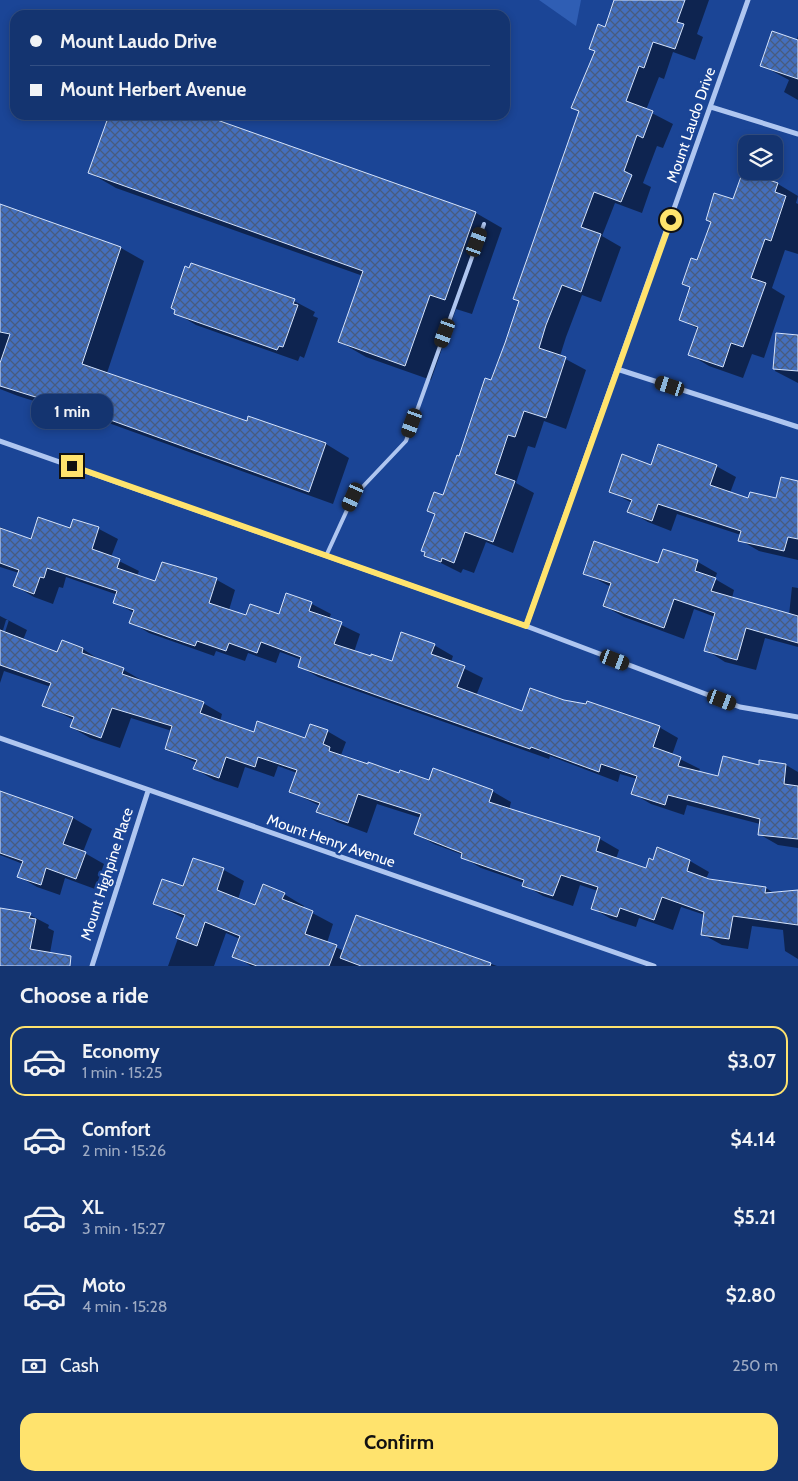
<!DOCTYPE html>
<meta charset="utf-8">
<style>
:root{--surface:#143470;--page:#1d3c75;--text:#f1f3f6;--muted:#9daac3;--line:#334f83;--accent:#ffe36d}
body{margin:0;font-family:Cabin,sans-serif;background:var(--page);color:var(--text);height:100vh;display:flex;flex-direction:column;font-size:19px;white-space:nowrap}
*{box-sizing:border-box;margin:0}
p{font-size:16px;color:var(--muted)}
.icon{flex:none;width:28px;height:28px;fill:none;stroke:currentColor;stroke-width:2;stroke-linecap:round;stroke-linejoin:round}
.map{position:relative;height:966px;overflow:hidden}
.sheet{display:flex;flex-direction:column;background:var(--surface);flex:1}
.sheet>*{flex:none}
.hud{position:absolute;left:10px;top:10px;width:500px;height:110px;border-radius:15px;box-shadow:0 2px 8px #0003,0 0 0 1px var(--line);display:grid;align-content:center;height:110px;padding:0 20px;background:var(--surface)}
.controls{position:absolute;left:738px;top:135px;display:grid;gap:10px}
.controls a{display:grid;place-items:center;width:45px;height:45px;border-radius:10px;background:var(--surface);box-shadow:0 2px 8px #0003,0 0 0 1px var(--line);font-size:25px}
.end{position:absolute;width:22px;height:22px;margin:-11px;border:6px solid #ffe36d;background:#111;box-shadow:0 0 0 2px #111}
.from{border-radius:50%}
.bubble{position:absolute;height:35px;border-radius:15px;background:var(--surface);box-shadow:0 2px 8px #0003,0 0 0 1px var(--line);font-size:16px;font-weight:800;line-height:35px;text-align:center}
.car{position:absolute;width:15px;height:30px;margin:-15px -8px;border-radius:6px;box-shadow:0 0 4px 1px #0007;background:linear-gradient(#222 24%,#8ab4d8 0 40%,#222 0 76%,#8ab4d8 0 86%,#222 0)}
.hud b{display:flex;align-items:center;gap:18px;height:48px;font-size:19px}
.hud b+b{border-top:1px solid var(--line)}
.hud i{width:12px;height:12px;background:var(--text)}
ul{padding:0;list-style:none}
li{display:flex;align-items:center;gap:15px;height:70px;margin:0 10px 8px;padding:0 10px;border:2px solid transparent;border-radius:15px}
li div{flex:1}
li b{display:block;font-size:19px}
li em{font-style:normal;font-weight:800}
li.current{border-color:var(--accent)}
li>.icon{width:45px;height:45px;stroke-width:1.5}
h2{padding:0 20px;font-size:22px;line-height:60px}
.pay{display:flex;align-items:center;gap:12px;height:55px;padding:0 20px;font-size:19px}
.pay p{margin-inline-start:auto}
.primary-button{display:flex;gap:10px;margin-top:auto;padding:10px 20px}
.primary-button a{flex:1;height:58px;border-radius:15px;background:var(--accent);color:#111;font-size:20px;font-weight:800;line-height:58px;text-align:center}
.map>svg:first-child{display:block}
.park{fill:#2f5eb4}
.shadow{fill:#0007;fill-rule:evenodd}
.building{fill:url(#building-cross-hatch);stroke:#d5e3fb}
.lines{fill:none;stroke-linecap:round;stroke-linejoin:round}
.service{stroke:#afc6f0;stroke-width:4}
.minor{stroke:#afc6f0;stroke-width:5}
.route{stroke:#ffe36d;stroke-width:6}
.labels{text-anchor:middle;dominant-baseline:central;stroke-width:5;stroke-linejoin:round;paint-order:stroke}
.street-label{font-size:15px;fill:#fff;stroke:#1b4596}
</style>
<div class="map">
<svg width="798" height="966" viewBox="0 0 798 966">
<defs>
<pattern id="building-cross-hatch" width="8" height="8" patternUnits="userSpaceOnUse" patternTransform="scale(1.25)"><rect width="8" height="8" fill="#446fbd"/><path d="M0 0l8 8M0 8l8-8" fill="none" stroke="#485c7f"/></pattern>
</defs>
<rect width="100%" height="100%" fill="#1b4596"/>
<path class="park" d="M539,0H581L576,26Z"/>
<path class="shadow" d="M616,0H709L697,34L703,37L695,60L673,52L664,79L659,77L646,110L673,124L663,148L657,146L643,183L651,187L642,213L615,203L602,236L621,247L601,302L582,295L566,337L560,356L586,370L566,429L544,421L535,448L528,446L516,483L534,493L513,553L486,542L474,573L463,569L461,573L425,555L444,497L506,343L580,112L572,108L596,52L590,49L606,29Z
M798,36V100L784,92L789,80L761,65L796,41Z
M110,115H199L476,213L502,228L472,314L456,309L431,380L366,357L340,342L363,276L116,188L90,173Z
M744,172L778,184L798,196L796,203L798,204V254L785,250L772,288L785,296L764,358L752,354L743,378L709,366L689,354L698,329L680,319L691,288L683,283L734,201Z
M0,205L121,248L144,261L107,373L247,423L249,418L326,444L349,458L333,504L92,417V419L18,396L0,389Z
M190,269L294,301L315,312L313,316L318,318L304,358L300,356L298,361L196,325L176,313Z
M778,334L798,336V383L775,371Z
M652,466H716L736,477L730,493L749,500H777L798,482V560L759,551L740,540L741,535L677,514L671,531L648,522L629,511L632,503L610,491Z
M74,520L99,529L118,539L111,557L139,571L137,576L156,583L162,563L217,580L235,590L229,610L247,616H280L287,595L312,604L331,614L329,619L360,634L354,652L392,663L434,645L453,656L451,662L483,678L476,696L522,713L564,701L659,727L678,738L672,755L700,769L698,773L719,778L760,766L786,765L798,772V848L778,845L759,834L760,824L687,805L684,815L651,804L632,793L637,779L620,774L618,782L550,756L549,759L399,706L318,677L299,666L302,660L280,652L276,663L248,653L245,661L216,651L214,656L149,633L131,622L134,613L115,602L118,595L66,577L63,588L59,587L53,604L34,597L15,586L19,573L0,567V527L32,541L71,529Z
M664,550L698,562L717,573L715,579L734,590L732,598L789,615L792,587L798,588V647L765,638L756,670L725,662L706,650L715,617L694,609L684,639L624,617L604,606L611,587L585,573L659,565Z
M0,616L27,630L23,640L58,653L83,649L101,661L124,670L143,681L142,682L203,703L222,714L220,722L255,734L306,739L327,731L346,742L341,755L350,760L430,781L492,791L511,802L509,810L600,839L619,850L616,859L647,869L654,861L658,849L690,861L709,872L706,879L766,888L774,893L798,891V959L785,951L783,930L752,926L748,949L722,945L702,934L705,915L681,907L673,930L639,918L636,927L611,919L592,908L598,891L580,885L573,906L543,896L524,885V883L481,868L462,857L463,855L434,844L415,833L421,818L377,804L367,833L337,822L318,811L320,806L290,791L297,773L278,766L274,777L245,767L238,788L214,780L195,769L197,763L166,749L172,731L131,718L120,748L90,738L71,727L74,720L44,705L51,687L4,671L0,683ZM6,620H9L3,638L1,637Z
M0,793L73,818L92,829L83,852L104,864L95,889L65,878L60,895L37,887L18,876L23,864L0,855Z
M194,859L224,870L244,881L238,899L255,906L284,894L304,906L303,908L333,924L327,943L344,951L356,917L497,966H251L234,956L240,939L226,933L214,966H168L185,919L155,903L184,888Z
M0,909L30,915L49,925L48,928L54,931L50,953L70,966H0Z"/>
<path class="building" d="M614,0H685L677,22L684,24L675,49L653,42L644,68L639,66L626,101L653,111L643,138L637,135L624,171L632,175L621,202L594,192L581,227L601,234L581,292L562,285L546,325L539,348L566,357L546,418L524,411L515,437L508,435L495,474L515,481L493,542L465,532L454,563L442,558L441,562L424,556L425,552L421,551L435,514L427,511L434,492L443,495L457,455L459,456L485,378L491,380L505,343L519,301L513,299L579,111L571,108L595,51L589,49L598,24L605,27Z
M772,31L798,40V79L760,66Z
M109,115H203L476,212L445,300L430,295L405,366L338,342L363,271L88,173Z
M743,171L778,183L775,192L786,196L771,241L765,239L751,278L766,283L743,347L731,343L723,367L688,355L698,327L679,320L690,287L682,284L691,258L697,260L711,222L706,220L714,193L733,199Z
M0,204L121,247L82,364L247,421L248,416L326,443L309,492L69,405L68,407L0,386V363L10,334L0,332Z
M191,263L295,299L293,304L298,305L283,347L279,346L277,350L174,314L175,310L171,308L185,266L189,268Z
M776,333L798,335V371L773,369Z
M658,444L717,465L710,485L748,498L750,492L776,498L781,477L798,481V539L788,537L784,551L738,541L741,531L658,504L652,521L627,512L632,500L609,492L622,454L651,465Z
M38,517L70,528L73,519L99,527L92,549L120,559L117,568L155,581L162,562L217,578L209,603L246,615L250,604L279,614L286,593L312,602L309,611L342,622L334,644L371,656V654L392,661L401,632L435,644L431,654L465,666L457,687L522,711L530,688L564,700L586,704L587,701L660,726L653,747L681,757L678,766L718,776L723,756L759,765V760L786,764L784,784L798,786V839L758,835L760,819L668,795L665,805L631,794L637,776L601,764L599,772L531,747L530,749L379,696L298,667L301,657L261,642L257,653L229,643L226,651L197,641L195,646L171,638L129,623L134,610L113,603L117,591L47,568L44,578L40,577L34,594L13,586L19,570L0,563V528L31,539Z
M594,541L658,563L663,549L698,560L695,571L716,578L711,591L798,616V643L746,628L737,660L704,651L715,613L674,599L664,628L603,606L611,583L583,574Z
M0,630L57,652L62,640L83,648L82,653L124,668L122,674L204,702L200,713L254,732L257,721L305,738L310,724L328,730L323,744L330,747L329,751L368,764V762L399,773L400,770L429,780L433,768L493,790L489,802L600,837L596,851L646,868L649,858L653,860L657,847L690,860L687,871L709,879L766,887L765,893L798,890V925L733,916L729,939L701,935L704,912L662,897L654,920L620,908L617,917L591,909L598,887L561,875L553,896L522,886L524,880L461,858L462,853L414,834L421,814L358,794L348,823L316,812L320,803L289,792L297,770L258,757L255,767L226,757L219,778L193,769L197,760L165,749L172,726L112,708L101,738L70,727L74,717L42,706L51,683L0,665Z
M0,791L73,817L63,844L86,852L76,879L46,868L41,885L17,877L23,861L0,853Z
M193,858L224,868L217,890L255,905L263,884L285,893L282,899L313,911L305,934L337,945L329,966H257L232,957L240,936L205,922L197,946L176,938L185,915L153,904L162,879L183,886Z
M0,908L31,913L29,918L36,919L30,949L71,956L70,966H0Z
M356,915L491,963L490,966H361L340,958Z"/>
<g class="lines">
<path class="service" d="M326,556L353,497L406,441L484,224"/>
<path class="minor" d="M711,107L798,134
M617,369L798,427
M0,441L526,626L740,707L798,717
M526,626L748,0
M0,738L654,966
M92,966L148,791"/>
</g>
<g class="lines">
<path class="route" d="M72,466L526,626L671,220"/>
</g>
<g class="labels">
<g class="street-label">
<text transform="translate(691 125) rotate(-71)">Mount Laudo Drive</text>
<text transform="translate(331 841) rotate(19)">Mount Henry Avenue</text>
<text transform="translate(107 874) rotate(-72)">Mount Highpine Place</text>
</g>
</g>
</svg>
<div class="controls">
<a><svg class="icon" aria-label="layers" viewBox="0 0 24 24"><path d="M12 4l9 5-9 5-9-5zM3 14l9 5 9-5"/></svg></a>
</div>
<i class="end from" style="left:671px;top:220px"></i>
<i class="end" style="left:72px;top:466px"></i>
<div class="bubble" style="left:31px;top:394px;width:82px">1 min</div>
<i class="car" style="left:477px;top:242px;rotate:20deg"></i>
<i class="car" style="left:445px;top:333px;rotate:200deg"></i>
<i class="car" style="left:670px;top:386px;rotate:288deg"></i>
<i class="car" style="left:412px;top:423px;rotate:200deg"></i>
<i class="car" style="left:353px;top:497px;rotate:204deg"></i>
<i class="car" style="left:615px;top:660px;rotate:111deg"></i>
<i class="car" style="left:722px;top:700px;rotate:111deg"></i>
<div class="hud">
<b><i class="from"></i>Mount Laudo Drive</b>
<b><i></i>Mount Herbert Avenue</b>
</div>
</div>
<section class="sheet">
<h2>Choose a ride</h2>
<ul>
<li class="current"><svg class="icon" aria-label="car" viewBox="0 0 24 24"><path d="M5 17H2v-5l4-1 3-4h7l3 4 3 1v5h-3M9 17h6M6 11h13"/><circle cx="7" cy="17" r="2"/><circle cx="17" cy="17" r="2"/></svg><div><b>Economy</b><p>1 min · 15:25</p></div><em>$3.07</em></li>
<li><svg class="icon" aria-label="car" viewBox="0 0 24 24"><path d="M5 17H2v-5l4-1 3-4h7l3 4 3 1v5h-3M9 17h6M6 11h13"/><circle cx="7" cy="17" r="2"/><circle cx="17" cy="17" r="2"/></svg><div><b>Comfort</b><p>2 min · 15:26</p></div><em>$4.14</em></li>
<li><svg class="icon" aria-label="car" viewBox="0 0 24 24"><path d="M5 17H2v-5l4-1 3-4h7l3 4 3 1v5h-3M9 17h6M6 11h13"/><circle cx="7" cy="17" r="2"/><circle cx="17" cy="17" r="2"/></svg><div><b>XL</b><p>3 min · 15:27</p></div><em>$5.21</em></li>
<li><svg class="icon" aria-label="car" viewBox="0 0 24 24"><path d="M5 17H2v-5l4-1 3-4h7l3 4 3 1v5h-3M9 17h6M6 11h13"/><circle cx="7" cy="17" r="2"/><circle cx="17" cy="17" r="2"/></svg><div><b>Moto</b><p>4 min · 15:28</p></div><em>$2.80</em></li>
</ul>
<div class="pay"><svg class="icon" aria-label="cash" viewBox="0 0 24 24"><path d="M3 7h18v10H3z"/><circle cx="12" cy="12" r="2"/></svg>Cash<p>250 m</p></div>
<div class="primary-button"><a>Confirm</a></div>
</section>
